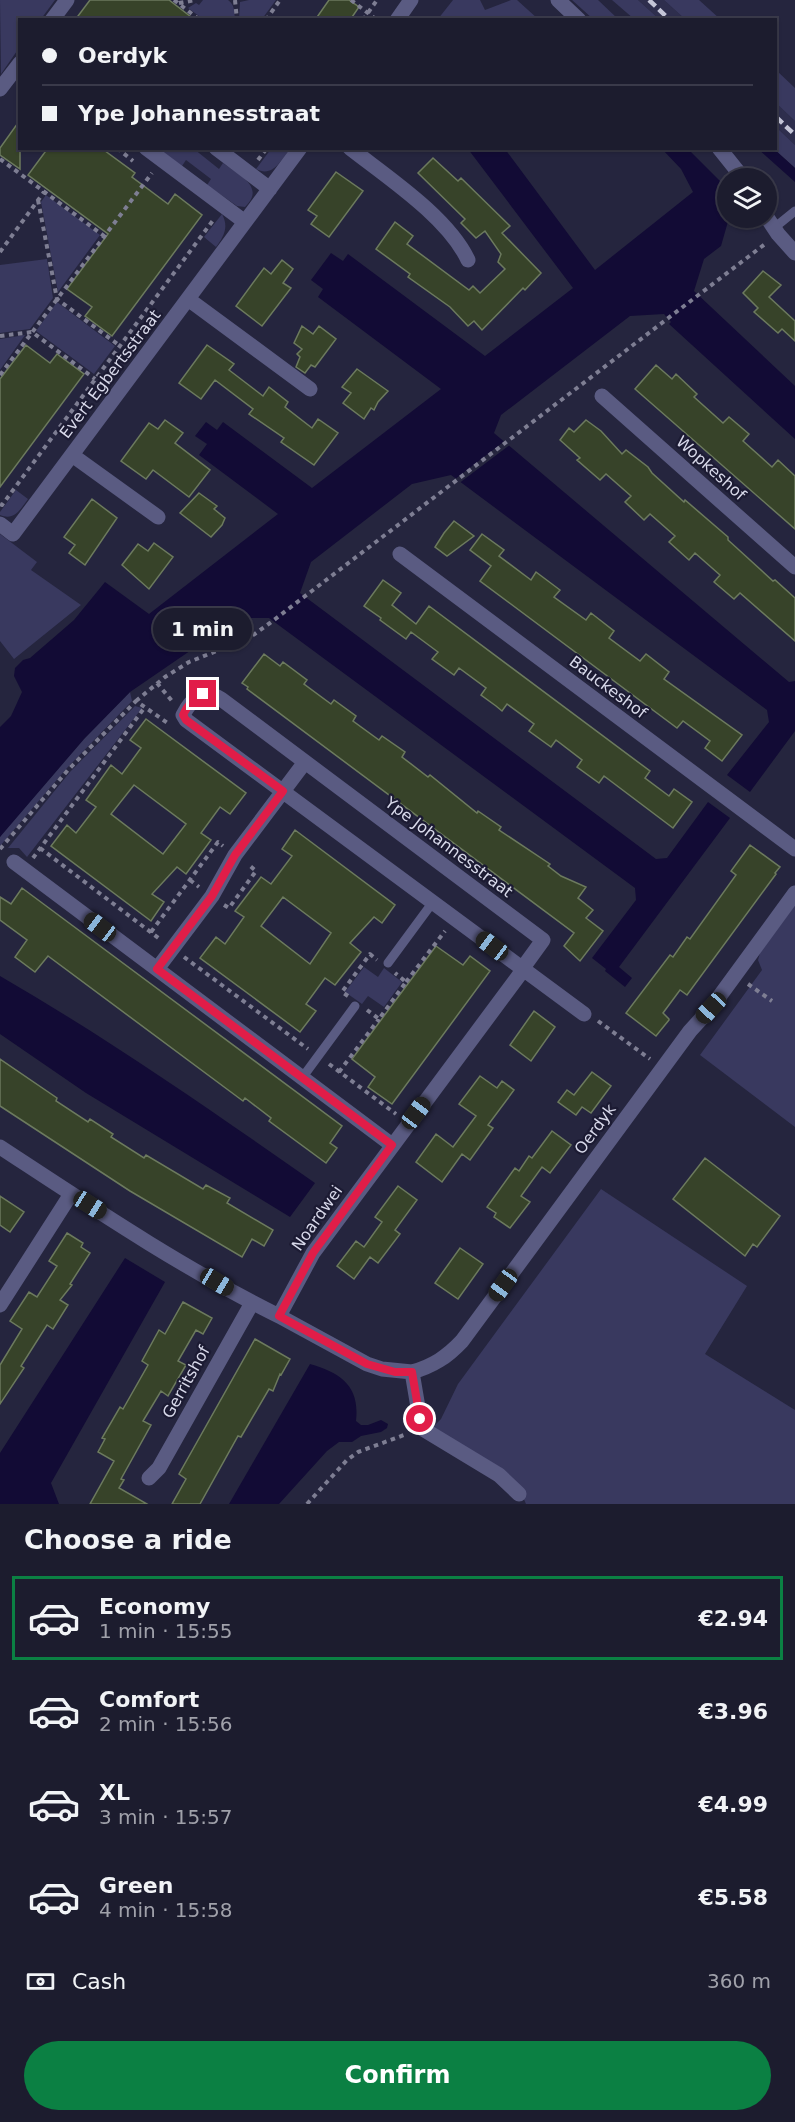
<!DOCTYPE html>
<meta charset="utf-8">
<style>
:root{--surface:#1c1c2e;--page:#252536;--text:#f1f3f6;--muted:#a0a1aa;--line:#3a3a4a;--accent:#0b8043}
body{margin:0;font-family:"DejaVu Sans",sans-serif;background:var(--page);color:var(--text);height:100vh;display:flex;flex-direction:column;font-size:22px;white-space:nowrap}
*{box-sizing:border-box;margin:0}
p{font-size:20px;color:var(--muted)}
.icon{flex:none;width:33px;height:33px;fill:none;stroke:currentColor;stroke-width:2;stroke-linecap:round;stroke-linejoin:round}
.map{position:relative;height:1504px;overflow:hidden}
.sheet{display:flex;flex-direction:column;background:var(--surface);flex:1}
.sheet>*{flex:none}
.banner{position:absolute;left:18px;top:18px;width:759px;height:132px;border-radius:0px;box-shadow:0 2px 4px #0004,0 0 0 2px var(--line);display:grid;align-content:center;height:132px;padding:0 24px;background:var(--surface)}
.controls{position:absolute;left:717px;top:168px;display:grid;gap:12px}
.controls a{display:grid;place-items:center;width:60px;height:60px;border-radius:50%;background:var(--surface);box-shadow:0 2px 4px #0004,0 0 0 2px var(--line);font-size:30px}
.end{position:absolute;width:27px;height:27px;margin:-14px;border:8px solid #e11d48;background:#fff;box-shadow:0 0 0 3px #fff}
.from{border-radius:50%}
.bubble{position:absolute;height:42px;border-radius:21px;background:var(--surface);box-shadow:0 2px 4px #0004,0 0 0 2px var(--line);font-size:20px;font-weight:800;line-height:42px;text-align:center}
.car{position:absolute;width:18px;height:36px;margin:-18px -9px;border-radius:8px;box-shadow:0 0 4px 2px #0007;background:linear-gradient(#222 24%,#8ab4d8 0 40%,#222 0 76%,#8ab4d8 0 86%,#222 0)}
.banner b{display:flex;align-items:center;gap:21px;height:57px;font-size:22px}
.banner b+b{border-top:2px solid var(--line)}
.banner i{width:15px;height:15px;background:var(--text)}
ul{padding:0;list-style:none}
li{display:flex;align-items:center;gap:18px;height:84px;margin:0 12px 9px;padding:0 12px;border:3px solid transparent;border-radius:0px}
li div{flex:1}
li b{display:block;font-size:22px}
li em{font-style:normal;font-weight:800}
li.active{border-color:var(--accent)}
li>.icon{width:54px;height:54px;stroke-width:1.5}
h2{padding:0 24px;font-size:27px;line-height:72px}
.pay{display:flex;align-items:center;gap:15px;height:66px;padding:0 24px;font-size:22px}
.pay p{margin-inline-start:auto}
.primary-button{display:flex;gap:12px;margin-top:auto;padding:12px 24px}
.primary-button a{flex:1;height:69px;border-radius:36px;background:var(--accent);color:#fff;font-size:24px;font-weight:800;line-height:69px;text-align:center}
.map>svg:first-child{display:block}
.built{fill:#2e2e4d}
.green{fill:#39395f}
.water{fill:#120b35}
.pier{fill:#25253e}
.building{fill:#374329;stroke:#6c7a5e;stroke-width:1.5;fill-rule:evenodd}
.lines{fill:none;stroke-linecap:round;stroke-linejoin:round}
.path{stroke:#7e7e93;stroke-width:4;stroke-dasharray:4.5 4.5;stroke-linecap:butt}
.lane{stroke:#5a5b82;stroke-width:9}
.street{stroke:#5a5b82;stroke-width:15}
.rail{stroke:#c4c5d7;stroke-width:4.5;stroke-dasharray:9 4.5;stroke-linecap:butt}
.route{stroke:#e11d48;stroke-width:8}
.labels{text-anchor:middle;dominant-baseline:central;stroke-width:4.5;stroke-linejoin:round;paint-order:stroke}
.street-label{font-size:16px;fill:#d8d9ea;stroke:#1c1b33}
</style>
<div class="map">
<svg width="795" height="1504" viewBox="0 0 795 1504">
<rect width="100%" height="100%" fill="#25253e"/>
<path class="built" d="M638,0H664L685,19H659Z
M776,103L795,121V145L776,127Z"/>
<path class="green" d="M0,0H55L41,19L20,20L19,48L1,74Z
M203,0H228C235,5 234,12 235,19H203L188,8L196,3L199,5Z
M249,0H276L262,19H239L240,2Z
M453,0H480L485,10L511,0H517L538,19H438Z
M572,0H598L618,19H593Z
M612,0H638L659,19H634Z
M664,0H699L720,19H685Z
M776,70L795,88V121L776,103Z
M776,127L795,145V168L774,149Z
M159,149H194L219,169L223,163C239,175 266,187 245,207L237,206L207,185L211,179L186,160L182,166Z
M271,149H290C281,160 273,178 256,169Z
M46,195L100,235L58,292L41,202Z
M222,214C229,227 224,236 216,247L204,237Z
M47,259L53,298L30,329L0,333V265Z
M57,302L115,346L94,374L36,331Z
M25,335L0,370V339Z
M16,490L28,499C20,510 14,521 0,515V512Z
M0,534L37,562L31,570L81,605L14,659L0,641Z
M130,692L132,701L67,768L0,846V837L2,834L84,739Z
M135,706L142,708L27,857L19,848H8L70,772Z
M795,905V1127L700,1055L762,970L758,960L760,953Z
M364,967L378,977L384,968L402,982L384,1007L368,996L362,1004L345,992Z
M601,1189L747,1286L705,1354L795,1410V1504H526L518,1485L501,1468L432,1428L441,1419L458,1384Z"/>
<path class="water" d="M468,149H505L595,270L693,192L681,169L662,149H688L723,184L727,193L728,218H729L721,246L704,259L694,291L795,386V439L669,324L671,322L664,314L630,316L501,415L494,433L789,682L795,681V731L750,792L727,775L769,722L767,710L451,475L412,484L311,562L300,593L656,859L667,858L708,802L730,818L619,967L632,978L625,987L605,971L606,969L592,958L636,900L635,888L269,618H238L130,692L84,739L0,837V727L11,716L22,692L14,676L15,668L23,660L30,658L74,620L105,582L149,614L278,514L199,455L207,444L195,436L206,422L217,430L223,422L312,488L441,389L318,297L323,289L311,280L331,253L343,261L348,254L485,356L573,288Z
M758,149H774L795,168V182Z
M0,976C109,1039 212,1111 315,1183L290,1217L86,1093L0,1034Z
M125,1258L165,1282L51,1483L59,1504H0V1453Z
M310,1364C341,1373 360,1386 356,1421L361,1425H368L381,1420L388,1424L387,1428L381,1432L361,1436L352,1442H339L327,1451L279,1504H229Z"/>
<path class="pier" d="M506,440L511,444L458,484L454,480Z"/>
<path class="building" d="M90,0H169L195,20H75Z
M329,0H349L359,7L350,20H315Z
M20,120V169L0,155V148Z
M48,148H101L135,173L132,177L168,204L175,194L202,215L112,336L85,316L92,307L67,289L108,234L28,175Z
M433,158L458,181L461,178L510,226L502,233L541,273L525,290L523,288L482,330L474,321L468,326L450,307L408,277L410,274L376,249L395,222L413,236L407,244L469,290L473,286L480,293L505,269L498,262L501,254L485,231L476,238L461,223L465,219L418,173Z
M336,172L363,191L329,237L311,224L317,216L308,210Z
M282,260L293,269L283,283L291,288L262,326L236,306L264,268L271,274Z
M763,271L781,285L769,297L795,321V341L782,329L778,333L754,312L758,308L743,293Z
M302,326L313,334L319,326L336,339L315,367L311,365L305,373L296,367L300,357L297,354L302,349L294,343Z
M26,345L50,363L57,354L84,374L0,487V379Z
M207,345L234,364L229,370L263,396L269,387L288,402L285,407L312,428L318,419L338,433L314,465L281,442L284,438L249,414L253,409L215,380L201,399L179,383Z
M656,365L672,379L676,374L697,394L694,397L723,423L729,417L749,434L743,441L772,467L778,460L795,476V529L635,389Z
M357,369L388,391L378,402L374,410L371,408L364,419L343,403L351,393L342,387Z
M165,420L183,433L175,443L210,470L189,497L153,470L146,479L121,461L149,423L158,429Z
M586,420L601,431L622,454L626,450L648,467L652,473L684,502L685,500L728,537V540L773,581L775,580L795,598V641L740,593L734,599L714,582L720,575L695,553L689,560L669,542L675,536L650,514L644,520L625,502L631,496L606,474L600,480L577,460L580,458L560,440L569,428L574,432Z
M199,493L217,506L214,509L225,518L222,525L211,537L180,513Z
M92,499L117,518L85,565L69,553L75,545L64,537Z
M454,521L474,536L447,556L435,547L444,533Z
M482,534L504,550L499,556L531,580L536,572L560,590L554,597L586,620L591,613L600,620L614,631L609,638L640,661L646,654L669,672L664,679L742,735L722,761L705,748L710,741L683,721L677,728L480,581L491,566L470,550Z
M154,543L173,557L149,589L122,565L138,544L148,551Z
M383,580L401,593L392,605L416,624L429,606L650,771L645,778L669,796L674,789L692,802L673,828L604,776L599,783L577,767L582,760L556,740L551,747L529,731L534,724L507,704L502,711L496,706L481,695L486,688L459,668L454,675L432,659L438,652L411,632L406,639L380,620L381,618L364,606Z
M264,654L280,666L283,662L307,680L304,684L331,704L334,700L356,716L353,721L379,740L382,736L405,752L402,757L428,777L430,775L477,813L478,811L501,827L499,830L550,864L548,866L561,876L586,887L578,898L593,910L586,918L603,931L580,961L564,946L574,933L247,689L248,687L242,683Z
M146,719L246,793L230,814L220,807L201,833L211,840L186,874L177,867L152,894L164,902L151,921L51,846L67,825L76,833L96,807L86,800L111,765L122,774L141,748L130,740ZM134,785L186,824L163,854L111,814Z
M295,830L395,905L382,923L374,917L350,943L361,952L335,985L325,978L306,1004L316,1011L300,1032L200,958L216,937L225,944L244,917L235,911L261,877L271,884L292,856L282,849ZM283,897L331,933L310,964L261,926Z
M750,845L780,867L775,873L776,874L687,995L680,990L663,1013L669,1019V1020L656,1036L626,1013L670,955L673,957L687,937L690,939L736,875L731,871Z
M22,888L342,1126L330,1143L337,1148L326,1163L269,1121L271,1118L245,1098L243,1101L48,956L35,972L15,957L27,940L0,920V897L11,904Z
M436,946L463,965L470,956L490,971L392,1104L368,1087L375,1077L352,1059Z
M534,1011L555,1027L531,1061L510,1045Z
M0,1059L57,1098L56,1101L88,1122L90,1119L113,1134L111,1137L144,1158L146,1155L203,1189L206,1185L230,1198L227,1203L273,1230L264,1246L252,1239L242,1257L130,1191L0,1106Z
M592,1072L611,1086L591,1113L582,1107L576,1115L558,1102L567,1090L574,1095Z
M480,1076L497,1088L502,1081L514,1090L488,1125L493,1128L470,1160L462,1154L442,1182L416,1162L436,1134L453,1147L467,1128L476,1116L459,1104Z
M552,1131L571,1145L550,1173L542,1167L521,1196L530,1202L510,1228L494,1217L496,1213L487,1207L515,1168L519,1171L529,1156L532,1158Z
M705,1158L780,1216L757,1247L753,1244L745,1256L673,1199Z
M398,1186L417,1200L395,1230L400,1234L378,1263L370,1257L354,1279L337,1266L356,1241L364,1247L382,1222L375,1217Z
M0,1196L24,1212L10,1232L0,1225Z
M67,1233L83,1243L81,1247L90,1253L70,1284L72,1285L60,1300L68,1305L53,1329L47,1325L21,1366L24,1368L0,1404V1365L22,1329L10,1321L29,1292L37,1297L57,1266L49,1261Z
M460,1248L483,1264L458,1299L435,1283Z
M183,1302L212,1318L203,1334L196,1330L178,1361L186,1365L168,1396L161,1391L143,1421L151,1425L121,1479L124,1480L119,1488L147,1504H90L114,1461L98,1452L105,1439L102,1438L120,1407L123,1409L148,1365L142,1361L159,1330L165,1334Z
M255,1339L290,1359L281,1375L280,1374L273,1391L269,1389L241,1437L238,1436L200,1504H172L186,1479L179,1474Z"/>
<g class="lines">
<path class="path" d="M174,0L200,20
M235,0L237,20
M351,0L377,20
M179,3L196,0
M266,20L280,0
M363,20L377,0
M117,148L133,161
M0,159L104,236
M258,160L267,148
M38,200L57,299L120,346
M0,252L44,192
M0,336L32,332L95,379
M0,375L152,173
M0,504L2,505L214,219
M157,683L172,701
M136,701L165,677L189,662L249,638L270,623L765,244
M40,848L161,940
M0,849L68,770L136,701L169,724
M33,858L145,707
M190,880L199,887
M224,905L229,908L256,871L249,865
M151,932L218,842L223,846
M184,957L308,1049
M406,982L445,931
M748,984L772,1001
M348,996L342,992L370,954L377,960
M367,1010L379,1019L406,982L395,973
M598,1021L650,1059
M329,1064L396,1114
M339,1072L379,1019
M307,1504L347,1460L358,1452L404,1435"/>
<path class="lane" d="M774,228L795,211
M388,963L433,902
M302,1078L355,1006"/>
<path class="street" d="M558,0L579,20
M52,20L67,0
M397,20L411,0
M0,89L20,63
M146,148L245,222
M216,148L270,189
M350,148C387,177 448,217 468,260
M719,148L743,178
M766,216L778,234L795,253
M188,299L310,389
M602,396L795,567
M72,455L158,517
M0,524L13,534L300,148
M400,554L795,849
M14,862L392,1145
M157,969L212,896L235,855L305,762
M522,969L543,940L221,699C204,688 191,699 183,715L186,720L584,1014
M0,1147C90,1206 182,1268 279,1316L313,1253L523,970
M0,1305L71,1194
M279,1316L367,1364L382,1369L412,1372
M149,1478L159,1468L252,1303
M519,1494L499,1475L418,1426L420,1419L412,1372C433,1366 447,1357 462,1341L690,1031L711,1008L795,893"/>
<path class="rail" d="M649,0L670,20
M776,117L795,135"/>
</g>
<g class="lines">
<path class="route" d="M203,694C194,698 187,706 183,715L186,720L283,791L235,855L212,896L157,969L392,1145L313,1253L279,1316L367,1364L395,1372H412L420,1419"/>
</g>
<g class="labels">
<g class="street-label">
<text transform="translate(110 374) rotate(-53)">Evert Egbertsstraat</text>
<text transform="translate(711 468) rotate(42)">Wopkeshof</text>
<text transform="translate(608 687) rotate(37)">Bauckeshof</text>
<text transform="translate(449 847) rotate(37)">Ype Johannesstraat</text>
<text transform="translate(595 1129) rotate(-54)">Oerdyk</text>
<text transform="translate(317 1218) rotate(-55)">Noardwei</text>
<text transform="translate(186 1382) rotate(-61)">Gerritshof</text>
</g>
</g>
</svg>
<div class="controls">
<a><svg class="icon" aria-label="layers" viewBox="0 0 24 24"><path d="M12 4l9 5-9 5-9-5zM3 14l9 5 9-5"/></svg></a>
</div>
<i class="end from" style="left:420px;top:1419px"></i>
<i class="end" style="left:203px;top:694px"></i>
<div class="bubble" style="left:153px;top:608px;width:99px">1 min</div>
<i class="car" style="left:100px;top:927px;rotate:307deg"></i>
<i class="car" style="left:492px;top:946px;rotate:307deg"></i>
<i class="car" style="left:711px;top:1008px;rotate:223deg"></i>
<i class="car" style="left:416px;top:1113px;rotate:37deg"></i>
<i class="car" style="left:90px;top:1205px;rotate:122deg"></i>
<i class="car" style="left:217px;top:1282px;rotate:121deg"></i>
<i class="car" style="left:503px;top:1285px;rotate:216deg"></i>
<div class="banner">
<b><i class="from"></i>Oerdyk</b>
<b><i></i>Ype Johannesstraat</b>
</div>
</div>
<section class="sheet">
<h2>Choose a ride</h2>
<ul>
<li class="active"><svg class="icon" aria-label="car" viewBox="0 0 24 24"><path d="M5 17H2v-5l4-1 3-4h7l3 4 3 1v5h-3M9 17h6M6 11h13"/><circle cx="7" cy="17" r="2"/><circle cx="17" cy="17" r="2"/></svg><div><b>Economy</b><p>1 min · 15:55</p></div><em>€2.94</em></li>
<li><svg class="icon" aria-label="car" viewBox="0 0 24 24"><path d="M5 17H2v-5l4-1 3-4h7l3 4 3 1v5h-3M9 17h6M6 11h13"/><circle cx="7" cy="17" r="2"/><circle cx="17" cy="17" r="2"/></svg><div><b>Comfort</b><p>2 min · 15:56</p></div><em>€3.96</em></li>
<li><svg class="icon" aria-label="car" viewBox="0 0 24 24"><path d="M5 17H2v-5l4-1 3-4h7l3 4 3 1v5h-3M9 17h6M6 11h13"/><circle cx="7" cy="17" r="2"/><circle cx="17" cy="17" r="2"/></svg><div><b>XL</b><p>3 min · 15:57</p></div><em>€4.99</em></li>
<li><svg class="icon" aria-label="car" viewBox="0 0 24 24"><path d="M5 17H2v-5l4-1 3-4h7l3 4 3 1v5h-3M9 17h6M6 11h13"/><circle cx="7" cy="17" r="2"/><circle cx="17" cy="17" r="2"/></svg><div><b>Green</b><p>4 min · 15:58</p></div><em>€5.58</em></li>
</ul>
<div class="pay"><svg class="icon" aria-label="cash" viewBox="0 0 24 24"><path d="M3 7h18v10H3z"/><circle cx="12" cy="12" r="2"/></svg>Cash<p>360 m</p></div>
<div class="primary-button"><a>Confirm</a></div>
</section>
